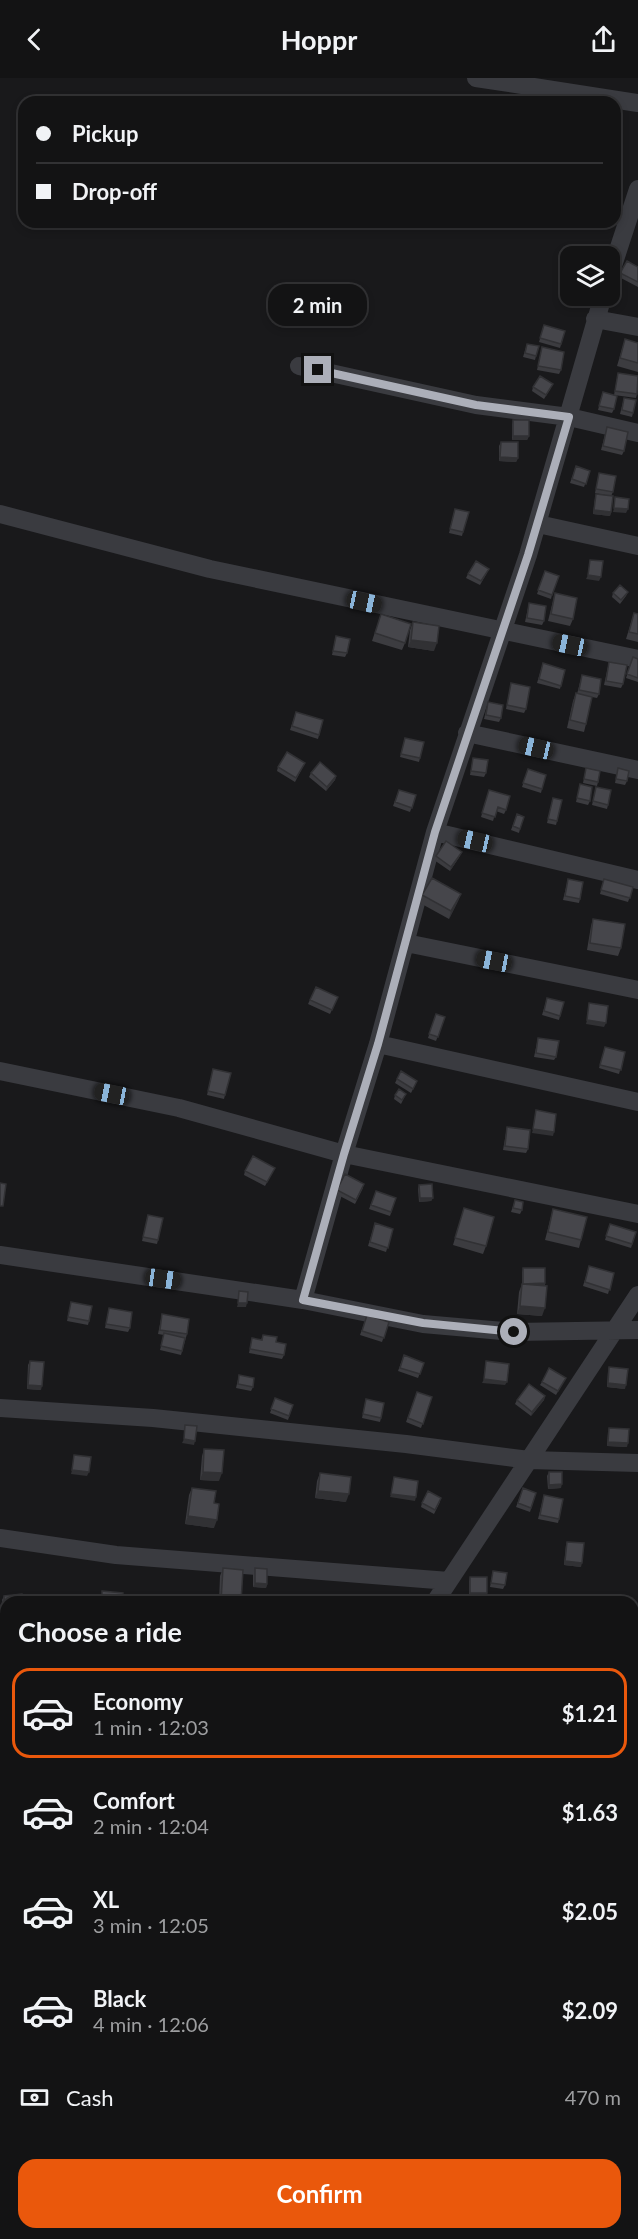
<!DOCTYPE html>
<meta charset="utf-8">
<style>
:root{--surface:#131314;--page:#202022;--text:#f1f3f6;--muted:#9d9ea0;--line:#323234;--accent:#ea580c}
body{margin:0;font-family:Lato,sans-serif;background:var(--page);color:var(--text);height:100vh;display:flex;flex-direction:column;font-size:22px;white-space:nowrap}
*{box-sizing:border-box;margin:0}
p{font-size:20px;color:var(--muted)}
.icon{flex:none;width:33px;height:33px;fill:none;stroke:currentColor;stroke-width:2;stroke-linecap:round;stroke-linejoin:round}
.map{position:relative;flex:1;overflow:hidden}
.panel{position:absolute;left:0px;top:1518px;width:639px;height:644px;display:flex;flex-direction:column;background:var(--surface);border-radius:18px 18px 0 0;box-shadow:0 3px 9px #0003,0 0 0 2px var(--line)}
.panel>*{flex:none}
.guide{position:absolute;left:18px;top:18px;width:603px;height:132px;border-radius:18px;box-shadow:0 3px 9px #0003,0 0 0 2px var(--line);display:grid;align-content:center;height:132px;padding:0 18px;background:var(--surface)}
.buttons{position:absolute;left:560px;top:168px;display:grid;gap:12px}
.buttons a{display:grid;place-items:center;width:60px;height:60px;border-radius:12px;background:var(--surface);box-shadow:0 3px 9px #0003,0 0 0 2px var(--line);font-size:30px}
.end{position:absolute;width:27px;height:27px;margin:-14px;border:8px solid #acafb9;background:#111;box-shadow:0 0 0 3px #111}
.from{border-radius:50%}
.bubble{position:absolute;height:42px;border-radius:18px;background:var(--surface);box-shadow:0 3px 9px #0003,0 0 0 2px var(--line);font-size:20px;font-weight:700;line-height:42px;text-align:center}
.car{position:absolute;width:18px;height:36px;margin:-18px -9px;border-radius:8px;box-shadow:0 0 4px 2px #0007;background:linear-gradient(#222 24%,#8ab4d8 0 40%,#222 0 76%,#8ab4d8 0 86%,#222 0)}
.guide b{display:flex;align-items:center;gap:21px;height:57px;font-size:22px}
.guide b+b{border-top:2px solid var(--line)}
.guide i{width:15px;height:15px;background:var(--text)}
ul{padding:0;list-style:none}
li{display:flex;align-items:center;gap:18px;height:90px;margin:0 12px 9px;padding:0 6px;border:3px solid transparent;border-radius:18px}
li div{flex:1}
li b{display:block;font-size:22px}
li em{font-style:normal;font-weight:700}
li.current{border-color:var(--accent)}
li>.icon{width:54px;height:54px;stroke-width:1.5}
h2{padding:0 18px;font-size:27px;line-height:72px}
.pay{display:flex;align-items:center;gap:15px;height:66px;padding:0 18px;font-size:22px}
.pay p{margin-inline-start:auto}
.cta{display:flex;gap:12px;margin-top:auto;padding:12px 18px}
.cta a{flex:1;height:69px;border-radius:18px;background:var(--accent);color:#fff;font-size:24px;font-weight:700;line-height:69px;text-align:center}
header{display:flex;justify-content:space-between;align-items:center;height:78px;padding:0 18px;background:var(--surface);font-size:27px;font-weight:700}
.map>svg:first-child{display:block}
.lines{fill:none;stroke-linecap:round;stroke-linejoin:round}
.minor{stroke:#3a3b40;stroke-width:18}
.wall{fill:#3c3c40}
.shaded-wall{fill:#313134}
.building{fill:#46464b;stroke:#313134;stroke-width:1.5}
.route{stroke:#acafb9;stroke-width:8}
</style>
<header><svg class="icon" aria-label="back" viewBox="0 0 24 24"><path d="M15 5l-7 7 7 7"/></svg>Hoppr<svg class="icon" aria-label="share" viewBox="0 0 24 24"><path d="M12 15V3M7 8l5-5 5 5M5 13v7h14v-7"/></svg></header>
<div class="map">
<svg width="638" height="2161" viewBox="0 0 638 2161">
<rect width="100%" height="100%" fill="#19191b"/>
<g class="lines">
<path class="minor" d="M476,0L638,25
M609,200L638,111
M595,241L638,249
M299,288L476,327L569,339L638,355
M0,436L210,491L638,581
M538,446L638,468
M467,655L638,692
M435,754L638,802
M406,865L638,912
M378,966L638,1024
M0,993L179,1030L344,1076L638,1136
M0,1177L303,1222L423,1246L514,1254L638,1252
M303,1222L344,1076L378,966L435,754L528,477L603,218
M0,1330L153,1340L406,1366L529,1382L638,1385
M0,1460L116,1477L449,1503
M435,1524L638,1217
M633,1540H638
M633,1674H638
M633,1804L638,1803
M388,2156L393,2161"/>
</g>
<path class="wall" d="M638,189V209L619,199L620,195Z
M544,247L565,253L560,270L539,264Z
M625,261L638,265V294L617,288Z
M527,266L536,278L535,282L523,279Z
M542,269L561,292L559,296L537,292Z
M618,295L637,316L636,320L614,317Z
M533,309L551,310L544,321L532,313Z
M603,314L614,331L612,335L598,332Z
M624,320L633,335L632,339L620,336Z
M513,342L529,358L527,362H512V346Z
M607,349L624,373L622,377L601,372Z
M501,364L518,380L516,384L499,383V368Z
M576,388L590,393L584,409L570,405Z
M599,395L613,414L611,418V434L610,438L593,436L595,420L596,416L610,418L595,415Z
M454,435L463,454L462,458L449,455Z
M545,493L552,517L551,521L537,516Z
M487,495L480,507L466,500L468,496Z
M628,514L626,518L620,526L612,519L613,515Z
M555,515L573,541L570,548L548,543Z
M529,525L544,543L542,547L525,544Z
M634,535L638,536V564L626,561Z
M381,536L405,565L402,572L372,563Z
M413,544L434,573L408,569L410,552Z
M336,558L347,575L345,579L332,577Z
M633,579L638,581V604L626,600Z
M609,584L623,606L621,610L604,607Z
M543,585L565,592L560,611L537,605Z
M582,597L599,616L597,620L592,619L586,646L584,654L567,650L573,623L576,615L577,616Z
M511,605L526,631L524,635L506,631Z
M488,624L501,640L499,644L484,641Z
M296,634L323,642L318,661L290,652Z
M405,660L420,680L419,684L400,679Z
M473,680L486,695L484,699L470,697Z
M305,685L295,704L277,693L278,689Z
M586,690L598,704L597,708L583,705Z
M618,690L627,703L625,707L615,705Z
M528,691L542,711L541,715L522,709Z
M311,695L336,698L335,702L326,713L309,699Z
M580,706L590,723L588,727L576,724Z
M596,709L608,727L607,731L592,727Z
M399,712L416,717L410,734L393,728Z
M489,712L506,732L504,736L496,733L493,743L481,739Z
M553,720L557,743L556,747L547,745Z
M517,736L520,751L519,755L511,752Z
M436,778H460L450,793L434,782Z
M568,801L580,821L579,825L563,822Z
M604,801L633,809L628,824L600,816Z
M461,816L458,823L449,841L420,825L422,817Z
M593,841L621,870L618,878L587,872L591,848Z
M316,909L338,919L330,936L308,926Z
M546,924L560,938L559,942L542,937Z
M436,936L445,939L436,963L428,960Z
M538,960L556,979L554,982L534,979Z
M605,969L625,974L619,996L599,990Z
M213,991L225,1017L224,1021L207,1017Z
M397,1001L417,1003L411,1015L395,1005Z
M406,1016L401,1026L394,1021L395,1017Z
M507,1049L528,1071L526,1075L503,1072Z
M245,1093L273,1094L265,1108L244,1097Z
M419,1107L433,1120L431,1123L419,1124L418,1111Z
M363,1110L355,1126L336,1116L337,1112Z
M376,1113L396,1120L390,1138L369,1131Z
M515,1122L522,1132L520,1136L511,1134Z
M464,1130L486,1168L483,1176L453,1167Z
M553,1131L581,1162L579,1170L545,1162Z
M148,1137L158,1162L157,1166L142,1163Z
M375,1145L393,1151L386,1174L368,1168Z
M610,1146L636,1154L631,1170L605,1162Z
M589,1188L614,1195L608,1216L583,1208Z
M523,1190L545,1205L542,1238L517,1236L519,1214L522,1206V1194Z
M71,1224L89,1243L88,1247L67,1243Z
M109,1230L130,1250L128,1254L105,1250Z
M162,1236L187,1256L181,1277L160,1272L164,1257L158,1256Z
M367,1237L389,1244L382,1264L360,1257Z
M263,1257L276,1264L284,1277L282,1281L249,1275L252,1260L261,1262Z
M404,1277L424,1285L418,1300L398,1293Z
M30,1283L41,1312L27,1311L28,1287Z
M609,1289L625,1311L607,1309L608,1293Z
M239,1297L253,1309L251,1313L236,1310Z
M566,1300L556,1317L540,1307L542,1304Z
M417,1314L432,1319L421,1350L406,1344Z
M545,1318L544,1322L531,1338L515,1326L517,1322Z
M275,1320L293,1327L288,1342L270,1335Z
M366,1321L381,1340L380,1344L362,1340Z
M609,1350L627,1369L607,1368L608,1354Z
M204,1371L219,1403L200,1402L202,1378Z
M549,1394L561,1410L548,1411L547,1398Z
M320,1395L346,1424L315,1420L317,1403Z
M192,1410L214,1425V1450L185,1446L189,1417Z
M523,1410L536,1415L530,1434L516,1429Z
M544,1417L559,1441L558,1445L538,1441Z
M440,1424L434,1436L421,1429L422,1425Z
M567,1464L581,1489L564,1487L566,1467Z
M223,1490L241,1524H219L220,1498Z
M255,1490L267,1506L266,1510L253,1509V1494Z
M493,1493L505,1507L503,1511L490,1509Z
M470,1499L487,1515L486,1519H469V1503Z
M4,1518L6,1524V1539H4L2,1522Z
M633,1760H638V1789L633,1788Z"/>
<path class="shaded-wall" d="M513,358H529L527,362H512Z
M500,379L518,380L516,384L499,383Z
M614,430L628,431L626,435L613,434Z
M594,432L611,434L610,438L593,436Z
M588,497L601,499L599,503L586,501Z
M411,562L437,565L434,573L408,569Z
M336,698L335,702L326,713L327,709Z
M462,774L460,778L450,793L451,789Z
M461,816L458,823L449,841L451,833Z
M587,942L606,945L604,949L586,946Z
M533,1051L554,1054L553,1058L532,1055Z
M420,1120H433L431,1123L419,1124Z
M545,1205L544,1209L523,1206Z
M238,1225H247L246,1229H237Z
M520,1228L545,1230L542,1238L517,1236Z
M484,1301L507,1304L505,1307L482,1305Z
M608,1305L626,1307L625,1311L607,1309Z
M28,1307L42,1308L41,1312L27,1311Z
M545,1318L544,1322L531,1338L532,1334Z
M184,1361L195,1363L194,1367L182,1365Z
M608,1364L628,1365L627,1369L607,1368Z
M72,1392L89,1394L87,1398L71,1396Z
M203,1394L222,1395L219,1403L200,1402Z
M562,1406L561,1410L548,1411L549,1407Z
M318,1413L349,1416L346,1424L315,1420Z
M391,1416L416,1419L415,1423L390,1419Z
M188,1438L217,1442L214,1450L185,1446Z
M565,1483L582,1485L581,1489L564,1487Z
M255,1505L267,1506L266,1510L253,1509Z
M470,1515H487L486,1519H469Z"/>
<path class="building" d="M627,183L638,189V204L620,195Z
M544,247L565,253L561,266L540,260Z
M625,261L638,265V285L620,280Z
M527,266L539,268L536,278L525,275Z
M542,269L564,274L561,292L538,288Z
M618,295L638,298L637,316L615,313Z
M540,298L553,306L546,317L533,309Z
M603,314L617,318L614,331L599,328Z
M624,320L636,322L633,335L622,332Z
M513,342H529V358H513Z
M607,349L628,354L624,373L603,368Z
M501,364H518V380L500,379Z
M576,388L590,393L586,406L572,401Z
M599,395L616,398L613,414L596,411Z
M596,416L613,418L611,434L594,432Z
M615,419L629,421L628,431L614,430Z
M455,431L469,434L463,454L450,451Z
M590,482L603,483L601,499L588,497Z
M476,483L489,491L481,503L468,496Z
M545,493L559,498L552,517L538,512Z
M620,507L628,514L621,522L613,515Z
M555,515L577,520L573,541L551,536Z
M529,525L546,528L544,543L527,540Z
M634,535L638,536V556L629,554Z
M381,536L411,546L405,565L375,555Z
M413,544L439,548L437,565L411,562Z
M336,558L350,561L347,575L333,573Z
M633,579L638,581V600L627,596Z
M609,584L627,587L623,606L606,603Z
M543,585L565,592L561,608L539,601Z
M582,597L601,601L599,616L579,612Z
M511,605L530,609L526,631L507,627Z
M576,615L592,619L586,646L570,642Z
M488,624L503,627L501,640L486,637Z
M296,634L323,642L319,657L292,648Z
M405,660L424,664L420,680L401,676Z
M287,674L305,685L296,700L278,689Z
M473,680L488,682L486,695L471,693Z
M320,684L336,698L327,709L311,695Z
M586,690L600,693L598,704L584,701Z
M618,690L629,693L627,703L616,701Z
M528,691L546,697L542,711L523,705Z
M580,706L592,709L590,723L577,720Z
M596,709L611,712L608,727L593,723Z
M399,712L416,717L412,730L395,724Z
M489,712L510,718L506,732L498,729L495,739L482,735Z
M553,720L562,722L557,743L548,741Z
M517,736L524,739L520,751L513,748Z
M446,763L462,774L451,789L436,778Z
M432,800L461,816L451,833L422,817Z
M568,801L583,804L580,821L565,818Z
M604,801L633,809L630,820L601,812Z
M593,841L625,846L621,870L590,865Z
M316,909L338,919L332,932L310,922Z
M547,920L564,924L560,938L544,933Z
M589,925L608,928L606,945L587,942Z
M436,936L445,939L438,959L429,956Z
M538,960L559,963L556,979L536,975Z
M605,969L625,974L621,992L600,987Z
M213,991L231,995L225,1017L208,1013Z
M401,993L417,1003L413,1011L397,1001Z
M399,1011L406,1016L402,1022L395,1017Z
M536,1032L556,1036L554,1054L533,1051Z
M507,1049L530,1052L528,1071L505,1068Z
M253,1078L275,1090L267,1104L245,1093Z
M345,1096L364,1106L356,1122L337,1112Z
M0,1105L6,1106L3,1128H0Z
M432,1106L433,1120H420L419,1107Z
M376,1113L396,1120L391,1134L371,1127Z
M515,1122L523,1124L522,1132L513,1130Z
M464,1130L494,1139L486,1168L455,1160Z
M553,1131L587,1139L581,1162L548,1154Z
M148,1137L163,1140L158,1162L143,1159Z
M375,1145L393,1151L388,1170L370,1164Z
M610,1146L636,1154L632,1166L606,1158Z
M589,1188L614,1195L610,1212L585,1204Z
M523,1190H545V1205L523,1206Z
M522,1206L547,1208L545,1230L520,1228Z
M239,1213L248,1214L247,1225H238Z
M71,1224L92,1228L89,1243L68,1239Z
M109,1230L132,1234L130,1250L106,1246Z
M162,1236L189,1241L187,1256L160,1252Z
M367,1237L389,1244L384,1260L362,1253Z
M164,1255L185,1260L182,1273L161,1268Z
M263,1257L277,1259L276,1264L286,1266L284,1277L250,1271L252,1260L262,1262Z
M404,1277L424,1285L420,1296L400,1290Z
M30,1283L44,1284L42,1308L28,1307Z
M486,1283L509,1286L507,1304L484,1301Z
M609,1289L628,1291L626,1307L608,1305Z
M549,1290L566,1300L558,1313L542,1304Z
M239,1297L254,1300L253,1309L238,1306Z
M529,1306L545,1318L532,1334L517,1322Z
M417,1314L432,1319L423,1346L408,1340Z
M275,1320L293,1327L289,1338L271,1331Z
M366,1321L384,1325L381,1340L363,1336Z
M185,1347L197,1348L195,1363L184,1361Z
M609,1350L629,1351L628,1365L608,1364Z
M204,1371L224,1372L222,1395L203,1394Z
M74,1377L91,1379L89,1394L72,1392Z
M549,1394H562V1406L549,1407Z
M320,1395L351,1399L349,1416L318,1413Z
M394,1399L418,1403L416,1419L391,1416Z
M192,1410L216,1413L214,1425L219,1426L217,1442L188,1438Z
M523,1410L536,1415L531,1430L518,1425Z
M428,1413L441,1420L435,1432L422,1425Z
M544,1417L563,1421L559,1441L540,1437Z
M567,1464L584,1465L582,1485L565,1483Z
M223,1490L243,1492L241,1524L221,1523Z
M255,1490L267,1491V1506L255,1505Z
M493,1493L507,1495L505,1507L491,1505Z
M470,1499H487V1515H470Z
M102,1513L123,1515L122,1524H102Z
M22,1516L23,1524H6L5,1535L4,1518Z
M368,1518L385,1520L384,1524H367Z
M268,1519L284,1520V1524H268Z
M633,1760H638V1781L633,1780Z"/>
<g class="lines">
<path class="route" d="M318,292L476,327L569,339L528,477L435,754L378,966L344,1076L303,1222L423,1245L514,1254"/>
</g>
</svg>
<div class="buttons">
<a><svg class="icon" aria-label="layers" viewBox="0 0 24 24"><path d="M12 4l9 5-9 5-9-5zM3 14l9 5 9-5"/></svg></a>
</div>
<i class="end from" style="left:514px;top:1254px"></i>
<i class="end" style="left:318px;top:292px"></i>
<div class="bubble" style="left:268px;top:206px;width:99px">2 min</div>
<i class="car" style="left:364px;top:524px;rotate:102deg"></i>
<i class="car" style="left:570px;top:567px;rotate:282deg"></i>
<i class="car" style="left:536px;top:670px;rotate:283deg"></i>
<i class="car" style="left:475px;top:763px;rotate:283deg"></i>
<i class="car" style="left:494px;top:883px;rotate:281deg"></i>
<i class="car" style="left:112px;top:1016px;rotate:281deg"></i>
<i class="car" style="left:163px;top:1201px;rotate:98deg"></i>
<div class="guide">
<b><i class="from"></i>Pickup</b>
<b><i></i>Drop-off</b>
</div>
<section class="panel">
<h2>Choose a ride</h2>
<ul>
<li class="current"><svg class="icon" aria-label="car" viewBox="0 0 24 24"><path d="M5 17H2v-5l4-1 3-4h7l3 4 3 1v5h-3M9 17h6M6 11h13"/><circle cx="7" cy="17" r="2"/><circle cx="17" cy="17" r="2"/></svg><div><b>Economy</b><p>1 min · 12:03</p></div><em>$1.21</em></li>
<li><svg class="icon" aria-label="car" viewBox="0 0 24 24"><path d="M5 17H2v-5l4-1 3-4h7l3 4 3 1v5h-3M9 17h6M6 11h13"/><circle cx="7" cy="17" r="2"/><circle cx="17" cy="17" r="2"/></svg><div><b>Comfort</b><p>2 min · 12:04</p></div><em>$1.63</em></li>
<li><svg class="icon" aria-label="car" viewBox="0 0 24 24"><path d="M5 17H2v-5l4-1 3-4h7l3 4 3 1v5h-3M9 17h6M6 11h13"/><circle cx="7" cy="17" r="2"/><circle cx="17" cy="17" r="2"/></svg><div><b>XL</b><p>3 min · 12:05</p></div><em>$2.05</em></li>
<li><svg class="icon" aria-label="car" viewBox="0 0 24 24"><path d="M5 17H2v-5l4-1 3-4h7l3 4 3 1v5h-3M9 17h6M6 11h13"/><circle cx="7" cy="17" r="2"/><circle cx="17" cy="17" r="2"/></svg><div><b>Black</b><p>4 min · 12:06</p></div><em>$2.09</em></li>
</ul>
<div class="pay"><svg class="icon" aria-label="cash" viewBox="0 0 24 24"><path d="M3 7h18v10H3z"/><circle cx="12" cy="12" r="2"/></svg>Cash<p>470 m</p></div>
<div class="cta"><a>Confirm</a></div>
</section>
</div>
